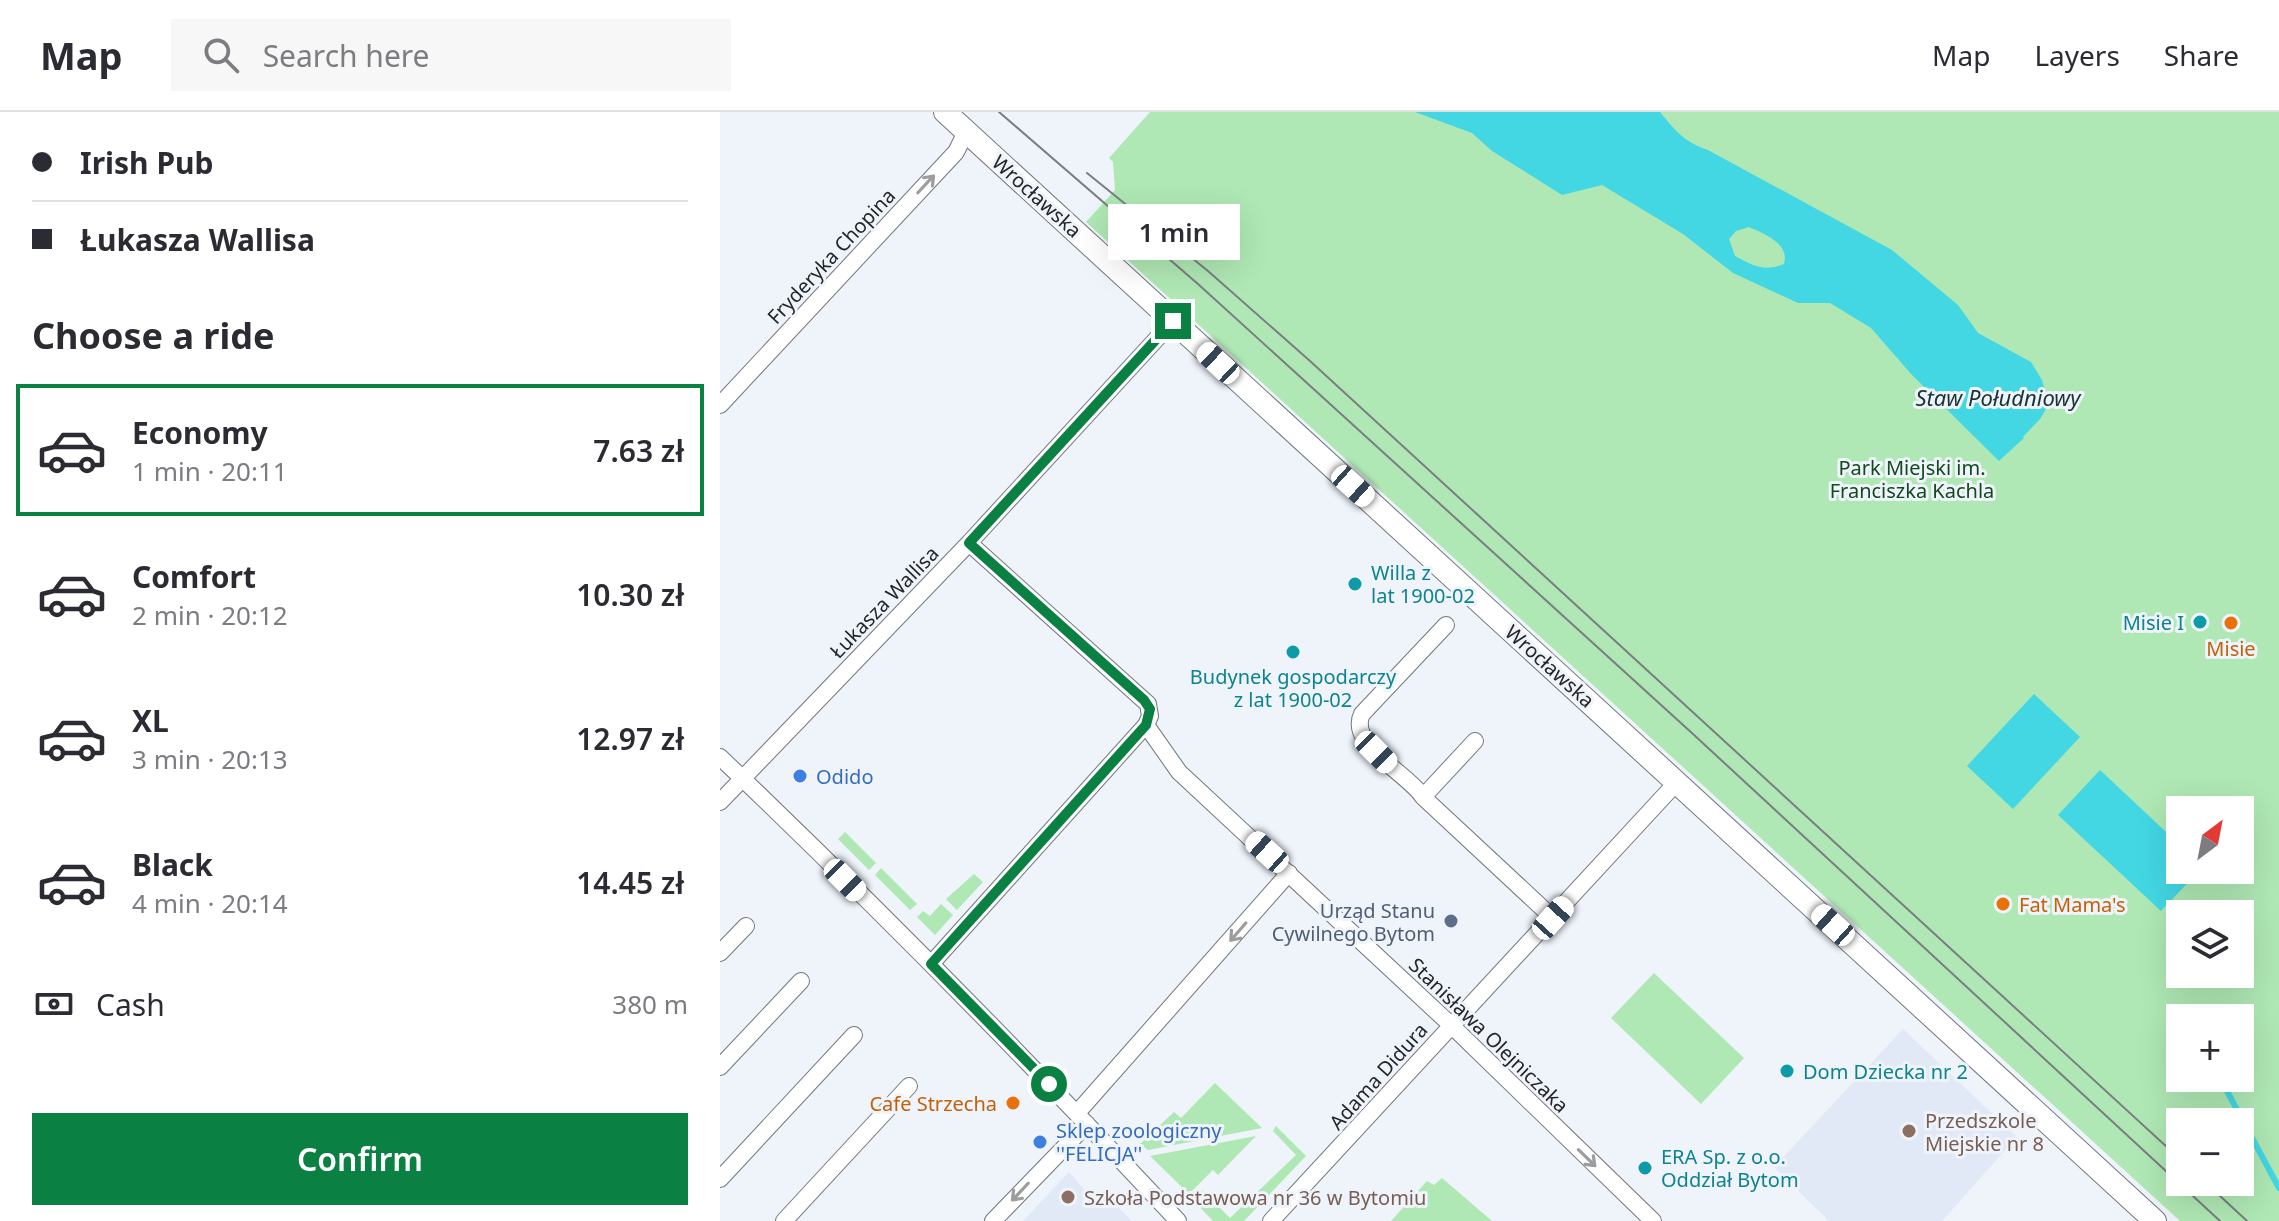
<!DOCTYPE html>
<meta charset="utf-8">
<style>
:root{--surface:#fff;--page:#f7f7f7;--text:#2b2b33;--muted:#7c7c81;--line:#e1e1e2;--accent:#0b8043}
body{margin:0;font-family:"Noto Sans",sans-serif;background:var(--page);color:var(--text);height:100vh;display:flex;flex-direction:column;font-size:30px;white-space:nowrap}
*{box-sizing:border-box;margin:0}
p{font-size:26px;color:var(--muted)}
.icon{flex:none;width:44px;height:44px;fill:none;stroke:currentColor;stroke-width:2;stroke-linecap:round;stroke-linejoin:round}
.map{position:relative;flex:1;overflow:hidden}
.side{display:flex;flex-direction:column;background:var(--surface);width:720px}
.side>*{flex:none}
.guide{display:grid;align-content:center;height:176px;padding:0 32px;background:var(--surface)}
.needle{width:52px;rotate:32deg}
.fabs{position:absolute;left:1446px;top:684px;display:grid;gap:16px}
.fabs a{display:grid;place-items:center;width:88px;height:88px;border-radius:0px;background:var(--surface);box-shadow:0 8px 32px #0002;font-size:40px}
.end{position:absolute;width:36px;height:36px;margin:-18px;border:10px solid #0b8043;background:#fff;box-shadow:0 0 0 4px #fff}
.from{border-radius:50%}
.bubble{position:absolute;height:56px;border-radius:0px;background:var(--surface);box-shadow:0 8px 32px #0002;font-size:26px;font-weight:600;line-height:56px;text-align:center}
.car{position:absolute;width:24px;height:48px;margin:-24px -12px;border-radius:10px;box-shadow:0 0 6px 2px #0007;background:linear-gradient(#fff 24%,#345 0 40%,#fff 0 76%,#345 0 86%,#fff 0)}
.guide b{display:flex;align-items:center;gap:28px;height:76px;font-size:30px}
.guide b+b{border-top:2px solid var(--line)}
.guide i{width:20px;height:20px;background:var(--text)}
ul{padding:0;list-style:none}
li{display:flex;align-items:center;gap:24px;height:132px;margin:0 16px 12px;padding:0 16px;border:4px solid transparent;border-radius:0px}
li div{flex:1}
li b{display:block;font-size:30px}
li em{font-style:normal;font-weight:600}
li.active{border-color:var(--accent)}
li>.icon{width:72px;height:72px;stroke-width:1.5}
h2{padding:0 32px;font-size:36px;line-height:96px}
.pay{display:flex;align-items:center;gap:20px;height:88px;padding:0 32px;font-size:30px}
.pay p{margin-inline-start:auto}
.cta{display:flex;gap:16px;margin-top:auto;padding:16px 32px}
.cta a{flex:1;height:92px;border-radius:0px;background:var(--accent);color:#fff;font-size:32px;font-weight:600;line-height:92px;text-align:center}
header{display:flex;align-items:center;gap:48px;box-sizing:border-box;height:112px;padding:0 40px;background:var(--surface);border-bottom:2px solid var(--line)}
header strong{font-size:38px}
nav{display:flex;gap:44px;margin-inline-start:auto;font-size:28px}
.search{width:560px;height:72px;background:var(--page);display:flex;align-items:center;gap:20px;box-sizing:border-box;padding:0 28px;border-radius:0px;color:var(--muted);font-size:30px}
main{display:flex;flex:1;min-height:0}
.map>svg:first-child{display:block}
.built{fill:#e1e9f7}
.green{fill:#afe8b4;fill-rule:evenodd}
.water{fill:#43d7e4;fill-rule:evenodd}
.lines{fill:none;stroke-linecap:round;stroke-linejoin:round}
.stream{stroke:#43d7e4;stroke-width:6}
.street-casing{stroke:#72767d;stroke-width:18}
.secondary-casing{stroke:#72767d;stroke-width:24}
.street{stroke:#fff;stroke-width:16}
.secondary{stroke:#fff;stroke-width:22}
.tram{stroke:#7a7e82;stroke-width:2}
.oneway{stroke:#9c9d9e}
.route{stroke:#0b8043;stroke-width:10}
.culture-dot{fill:#0f9aa8;stroke:#eff4fb;stroke-width:3}
.food-dot{fill:#e8710a;stroke:#eff4fb;stroke-width:3}
.shop-dot{fill:#3f7fe0;stroke:#eff4fb;stroke-width:3}
.service-dot{fill:#5c6f8a;stroke:#eff4fb;stroke-width:3}
.education-dot{fill:#8d6e63;stroke:#eff4fb;stroke-width:3}
.labels{text-anchor:middle;dominant-baseline:central;stroke-width:6;stroke-linejoin:round;paint-order:stroke}
.street-label{font-size:20px;fill:#242628;stroke:#eff4fb}
.park-label{font-size:20px;fill:#12491e;stroke:#eff4fb}
.culture-label{font-size:20px;fill:#0d838f;stroke:#eff4fb;text-anchor:start}
.food-label{font-size:20px;fill:#c56008;stroke:#eff4fb}
.shop-label{font-size:20px;fill:#366cbe;stroke:#eff4fb;text-anchor:start}
.service-label{font-size:20px;fill:#4e5e75;stroke:#eff4fb;text-anchor:end}
.education-label{font-size:20px;fill:#785e54;stroke:#eff4fb;text-anchor:start}
.water-label{font-size:22px;font-style:italic;fill:#1b3336;stroke:#eff4fb}
</style>
<header>
<strong>Map</strong>
<div class="search"><svg class="icon" aria-label="search" viewBox="0 0 24 24"><circle cx="10" cy="10" r="6"/><path d="M15 15l6 6"/></svg>Search here</div>
<nav><a>Map</a><a>Layers</a><a>Share</a></nav>
</header>
<main>
<section class="side">
<div class="guide">
<b><i class="from"></i>Irish Pub</b>
<b><i></i>Łukasza Wallisa</b>
</div>
<h2>Choose a ride</h2>
<ul>
<li class="active"><svg class="icon" aria-label="car" viewBox="0 0 24 24"><path d="M5 17H2v-5l4-1 3-4h7l3 4 3 1v5h-3M9 17h6M6 11h13"/><circle cx="7" cy="17" r="2"/><circle cx="17" cy="17" r="2"/></svg><div><b>Economy</b><p>1 min · 20:11</p></div><em>7.63 zł</em></li>
<li><svg class="icon" aria-label="car" viewBox="0 0 24 24"><path d="M5 17H2v-5l4-1 3-4h7l3 4 3 1v5h-3M9 17h6M6 11h13"/><circle cx="7" cy="17" r="2"/><circle cx="17" cy="17" r="2"/></svg><div><b>Comfort</b><p>2 min · 20:12</p></div><em>10.30 zł</em></li>
<li><svg class="icon" aria-label="car" viewBox="0 0 24 24"><path d="M5 17H2v-5l4-1 3-4h7l3 4 3 1v5h-3M9 17h6M6 11h13"/><circle cx="7" cy="17" r="2"/><circle cx="17" cy="17" r="2"/></svg><div><b>XL</b><p>3 min · 20:13</p></div><em>12.97 zł</em></li>
<li><svg class="icon" aria-label="car" viewBox="0 0 24 24"><path d="M5 17H2v-5l4-1 3-4h7l3 4 3 1v5h-3M9 17h6M6 11h13"/><circle cx="7" cy="17" r="2"/><circle cx="17" cy="17" r="2"/></svg><div><b>Black</b><p>4 min · 20:14</p></div><em>14.45 zł</em></li>
</ul>
<div class="pay"><svg class="icon" aria-label="cash" viewBox="0 0 24 24"><path d="M3 7h18v10H3z"/><circle cx="12" cy="12" r="2"/></svg>Cash<p>380 m</p></div>
<div class="cta"><a>Confirm</a></div>
</section>
<div class="map">
<svg width="1559" height="1109" viewBox="0 0 1559 1109">
<rect width="100%" height="100%" fill="#eff4fb"/>
<path class="built" d="M1183,917L1297,1025L1222,1109H1109L1054,1055Z
M349,1060L373,1088L384,1081L412,1109H303Z"/>
<path class="green" d="M430,0H1559V1109H1460L366,110L395,78L393,50L389,46ZM1460,698H1520V758H1460ZM1460,802H1520V862H1460ZM1460,906H1520V966H1460ZM1460,1010H1520V1070H1460Z
M125,720L156,751L149,758L118,727Z
M161,756L197,792L190,798L155,763Z
M254,762L263,770L237,798L226,787Z
M221,792L233,803L215,823L197,805L203,799L210,804Z
M934,861L1024,946L981,992L891,906Z
M495,971L542,1016L428,1038L420,1032L454,1000L461,1006Z
M556,1014L586,1044L524,1109H493L473,1088L482,1078L510,1106L576,1043L553,1019Z
M536,1024L498,1063L493,1058L469,1082L430,1044Z
M722,1066L772,1109H671L707,1069L714,1073Z"/>
<path class="water" d="M695,0H940C954,17 965,31 988,38L1172,138L1238,193L1258,221L1311,250L1322,268L1329,292L1320,307L1303,325L1304,326L1279,349L1192,263L1151,216L1110,191H1078L1013,161L963,122L882,73L842,83L772,39L752,21ZM1029,115C1045,122 1070,132 1064,152C1044,160 1034,154 1015,144L1009,127L1016,119Z
M1314,582L1360,625L1293,697L1247,654Z
M1380,658L1460,733V758H1480L1441,799L1338,703Z"/>
<g class="lines">
<path class="stream" d="M1500,966L1559,1076"/>
<g class="street-casing">
<path id="street" d="M0,293L236,40L246,20
M249,431L428,592L430,604L426,613L459,660L731,913L933,1109
M755,629L703,685L833,806
M0,645C157,795 310,950 458,1109
M703,685C689,662 627,633 642,602L726,513
M0,690L249,431L453,209
M0,841L26,814
M211,852L426,613
M0,955L81,869
M357,1001L569,761
M0,1067L134,923
M64,1109L189,974
M273,1109L367,1012
M551,1109L957,670"/>
</g>
<g class="secondary-casing">
<path id="secondary" d="M225,0L1435,1109"/>
</g>
<use href="#street" class="street"/>
<use href="#secondary" class="secondary"/>
<path class="tram" d="M279,0L478,172L973,622L1500,1109
M367,61L488,159L590,249L1460,1047
M1485,1070L1527,1109"/>
</g>
<defs><path id="oneway-shaft" d="M-6 0H5M1.5-3L5.5 0L1.5 3" fill="none" stroke-width="1.6" stroke-linecap="round" stroke-linejoin="round" transform="scale(2)"/></defs>
<g class="oneway">
<use href="#oneway-shaft" transform="translate(206 72) rotate(-47)"/>
<use href="#oneway-shaft" transform="translate(518 820) rotate(131)"/>
<use href="#oneway-shaft" transform="translate(867 1046) rotate(44)"/>
<use href="#oneway-shaft" transform="translate(300 1080) rotate(133)"/>
</g>
<g class="lines">
<path class="route" d="M329,972L211,852L426,613L430,597L424,588L249,431L453,209"/>
</g>
<g class="culture-dot">
<circle cx="635" cy="472" r="8"/>
<circle cx="1480" cy="510" r="8"/>
<circle cx="573" cy="540" r="8"/>
<circle cx="1067" cy="959" r="8"/>
<circle cx="925" cy="1056" r="8"/>
</g>
<g class="food-dot">
<circle cx="1511" cy="511" r="8"/>
<circle cx="1283" cy="792" r="8"/>
<circle cx="293" cy="991" r="8"/>
</g>
<g class="shop-dot">
<circle cx="80" cy="664" r="8"/>
<circle cx="320" cy="1030" r="8"/>
</g>
<circle class="service-dot" cx="731" cy="809" r="8"/>
<g class="education-dot">
<circle cx="1189" cy="1019" r="8"/>
<circle cx="348" cy="1085" r="8"/>
</g>
<g class="labels">
<g class="street-label">
<text transform="translate(317 84) rotate(42)">Wrocławska</text>
<text transform="translate(111 144) rotate(-47)">Fryderyka Chopina</text>
<text transform="translate(164 490) rotate(-46)">Łukasza Wallisa</text>
<text transform="translate(830 554) rotate(42)">Wrocławska</text>
<text transform="translate(769 923) rotate(44)">Stanisława Olejniczaka</text>
<text transform="translate(658 964) rotate(-48)">Adama Didura</text>
</g>
<g class="park-label">
<text x="1192" y="355">Park Miejski im.<tspan x="1192" dy="23">Franciszka Kachla</tspan></text>
</g>
<g class="culture-label">
<text x="651" y="460">Willa z<tspan x="651" dy="23">lat 1900-02</tspan></text>
<text x="1464" y="510" text-anchor="end">Misie I</text>
<text x="573" y="564" text-anchor="middle">Budynek gospodarczy<tspan x="573" dy="23">z lat 1900-02</tspan></text>
<text x="1083" y="959">Dom Dziecka nr 2</text>
<text x="941" y="1044">ERA Sp. z o.o.<tspan x="941" dy="23">Oddział Bytom</tspan></text>
</g>
<g class="food-label">
<text x="1511" y="536">Misie</text>
<text x="1299" y="792" text-anchor="start">Fat Mama's</text>
<text x="277" y="991" text-anchor="end">Cafe Strzecha</text>
</g>
<g class="shop-label">
<text x="96" y="664">Odido</text>
<text x="336" y="1018">Sklep zoologiczny<tspan x="336" dy="23">''FELICJA''</tspan></text>
</g>
<g class="service-label">
<text x="715" y="798">Urząd Stanu<tspan x="715" dy="23">Cywilnego Bytom</tspan></text>
</g>
<g class="education-label">
<text x="1205" y="1008">Przedszkole<tspan x="1205" dy="23">Miejskie nr 8</tspan></text>
<text x="364" y="1085">Szkoła Podstawowa nr 36 w Bytomiu</text>
</g>
<g class="water-label">
<text x="1278" y="285">Staw Południowy</text>
</g>
</g>
</svg>
<div class="fabs">
<a><svg class="needle" viewBox="-14 -14 28 28"><path d="M0-13l5 13h-10z" fill="#e53935"/><path d="M0 13l5-13h-10z" fill="#7c7c81"/></svg></a>
<a><svg class="icon" aria-label="layers" viewBox="0 0 24 24"><path d="M12 4l9 5-9 5-9-5zM3 14l9 5 9-5"/></svg></a>
<a>+</a>
<a>−</a>
</div>
<i class="end from" style="left:329px;top:972px"></i>
<i class="end" style="left:453px;top:209px"></i>
<div class="bubble" style="left:388px;top:92px;width:132px">1 min</div>
<i class="car" style="left:498px;top:251px;rotate:313deg"></i>
<i class="car" style="left:633px;top:374px;rotate:132deg"></i>
<i class="car" style="left:656px;top:640px;rotate:135deg"></i>
<i class="car" style="left:547px;top:740px;rotate:312deg"></i>
<i class="car" style="left:125px;top:768px;rotate:135deg"></i>
<i class="car" style="left:833px;top:806px;rotate:42deg"></i>
<i class="car" style="left:1113px;top:813px;rotate:312deg"></i>
</div>
</main>
